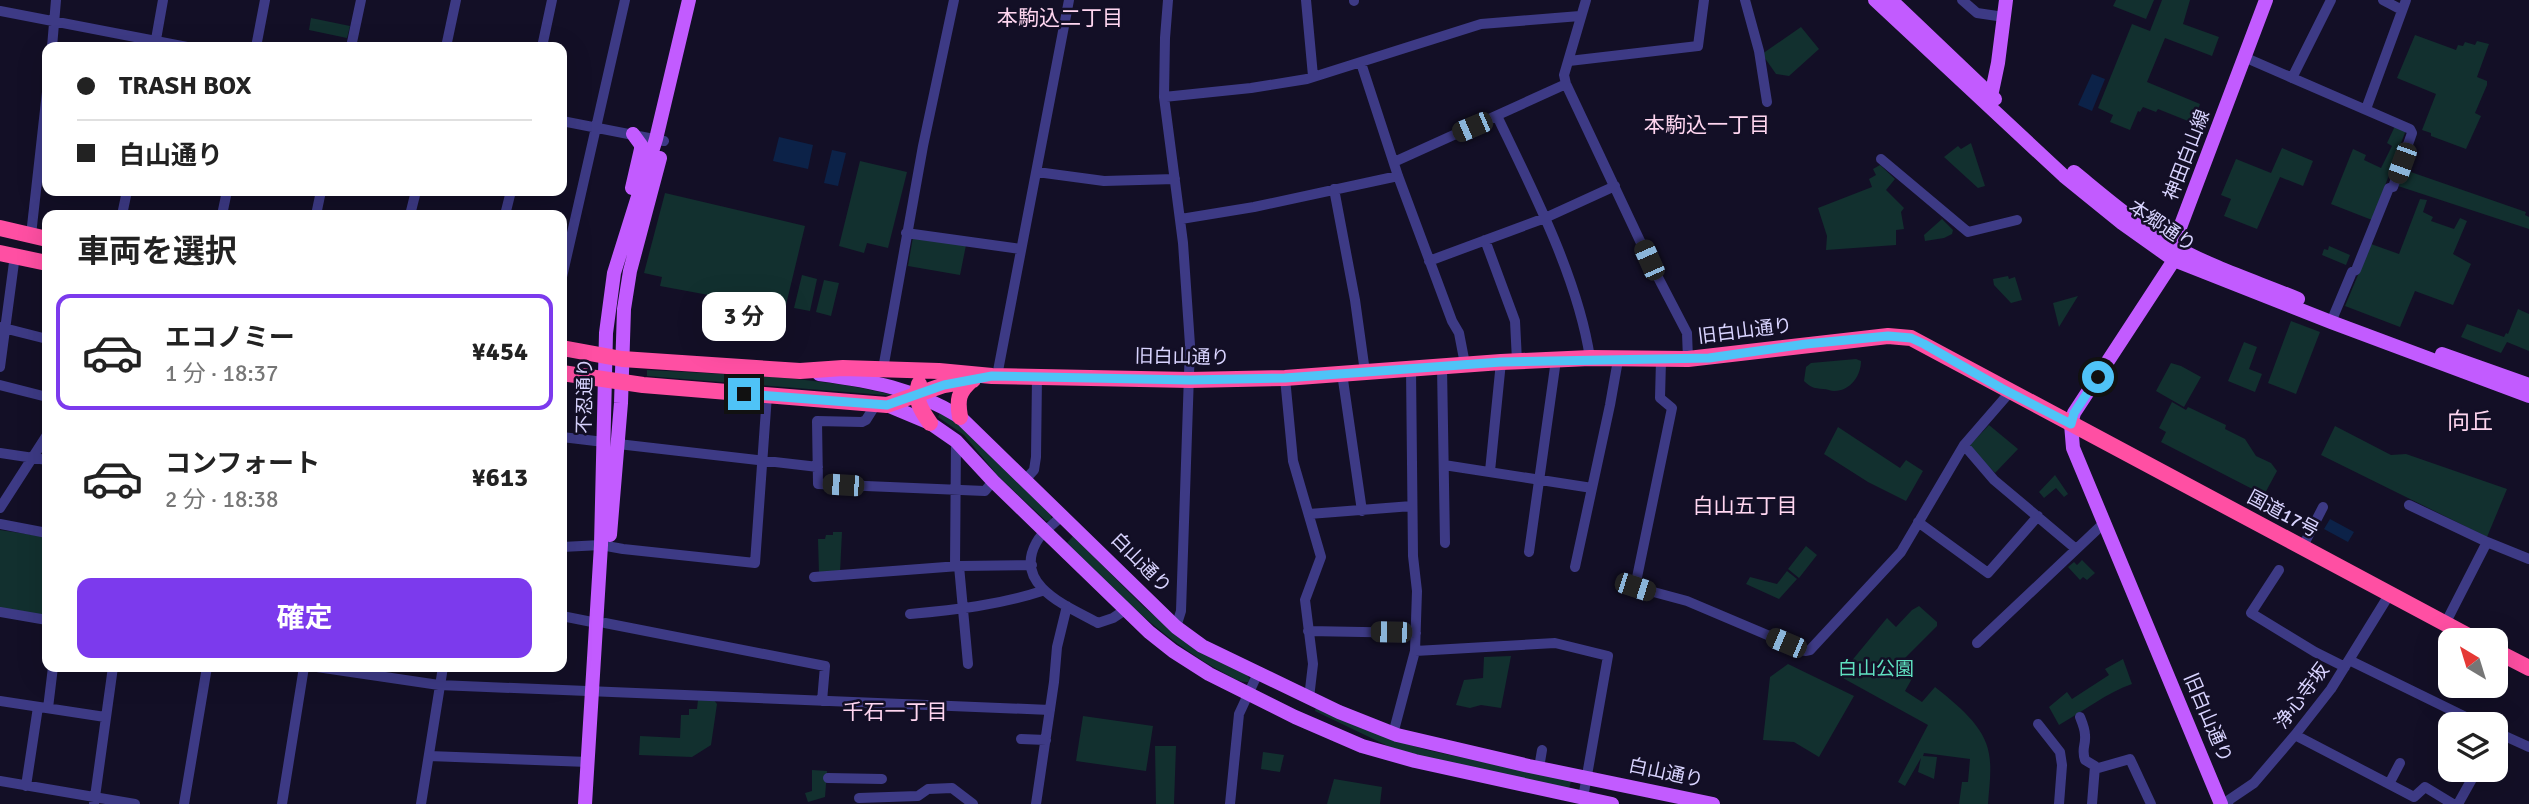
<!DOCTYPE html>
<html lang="ja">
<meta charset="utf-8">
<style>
:root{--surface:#fff;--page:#f2f2f2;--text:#222;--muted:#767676;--line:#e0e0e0;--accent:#7c3aed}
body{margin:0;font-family:Signika,"Noto Sans JP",sans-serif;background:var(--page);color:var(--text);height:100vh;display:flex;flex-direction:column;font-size:26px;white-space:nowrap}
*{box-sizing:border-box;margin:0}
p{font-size:23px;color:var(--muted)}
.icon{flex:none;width:38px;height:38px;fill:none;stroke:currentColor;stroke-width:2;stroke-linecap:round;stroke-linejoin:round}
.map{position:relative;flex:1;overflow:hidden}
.drawer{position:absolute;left:42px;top:210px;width:525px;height:462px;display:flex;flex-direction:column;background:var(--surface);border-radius:14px;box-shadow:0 7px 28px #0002}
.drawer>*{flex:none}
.top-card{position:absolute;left:42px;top:42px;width:525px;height:154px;border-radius:14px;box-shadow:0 7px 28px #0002;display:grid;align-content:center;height:154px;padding:0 35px;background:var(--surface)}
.needle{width:46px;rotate:322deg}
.fabs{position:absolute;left:2438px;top:628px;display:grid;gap:14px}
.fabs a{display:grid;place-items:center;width:70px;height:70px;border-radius:14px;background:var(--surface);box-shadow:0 7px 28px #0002;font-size:35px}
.end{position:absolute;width:32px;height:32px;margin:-16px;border:9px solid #4fc3f7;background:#111;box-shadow:0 0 0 4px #111}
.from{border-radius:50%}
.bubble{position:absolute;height:49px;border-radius:14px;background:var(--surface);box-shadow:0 7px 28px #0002;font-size:23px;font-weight:700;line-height:49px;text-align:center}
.car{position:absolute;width:21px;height:42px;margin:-21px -10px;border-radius:9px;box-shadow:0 0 5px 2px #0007;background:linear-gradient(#222 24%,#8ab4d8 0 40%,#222 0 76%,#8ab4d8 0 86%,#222 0)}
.top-card b{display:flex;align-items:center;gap:24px;height:66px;font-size:26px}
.top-card b+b{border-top:2px solid var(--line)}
.top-card i{width:18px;height:18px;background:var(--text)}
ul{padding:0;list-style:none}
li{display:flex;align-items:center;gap:21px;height:116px;margin:0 14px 10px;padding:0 21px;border:4px solid transparent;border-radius:14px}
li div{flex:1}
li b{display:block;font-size:26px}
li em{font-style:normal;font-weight:700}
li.active{border-color:var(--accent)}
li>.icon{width:63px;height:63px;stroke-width:1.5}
h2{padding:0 35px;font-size:32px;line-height:84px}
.cta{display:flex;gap:14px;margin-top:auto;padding:14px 35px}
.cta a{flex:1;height:80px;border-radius:14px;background:var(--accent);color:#fff;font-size:28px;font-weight:700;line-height:80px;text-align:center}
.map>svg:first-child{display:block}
.green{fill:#12302f}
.water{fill:#0c2248}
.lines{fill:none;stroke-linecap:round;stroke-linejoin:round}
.minor{stroke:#3d3a85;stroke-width:10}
.major{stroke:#c25bff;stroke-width:14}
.highway{stroke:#ff4fa3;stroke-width:16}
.route{stroke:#4fc3f7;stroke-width:9}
.labels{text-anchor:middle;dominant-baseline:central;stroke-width:5;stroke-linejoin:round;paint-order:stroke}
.street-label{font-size:19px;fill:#d9d4ff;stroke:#130f26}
.park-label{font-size:19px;fill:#5fe0c0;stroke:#130f26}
.neighbourhood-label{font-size:21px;fill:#ffd6f0;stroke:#130f26}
.quarter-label{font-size:23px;fill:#ffd6f0;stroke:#130f26}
</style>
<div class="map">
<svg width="2529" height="804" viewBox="0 0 2529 804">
<rect width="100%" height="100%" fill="#130f26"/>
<path class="green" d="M2116,0H2154L2146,19L2113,6Z
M2162,0H2190L2183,24L2219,37L2212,56L2165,38L2147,82L2200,104L2193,123L2158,109L2156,112L2143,107L2140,112L2138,111L2130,130L2110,122L2113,115L2098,108L2132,24L2150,31Z
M311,18L350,26L347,38L309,30Z
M1801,27L1819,49L1789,76L1776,74L1762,54Z
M2415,35L2456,50L2458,45L2463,46L2465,42L2475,45L2477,41L2489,44L2477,77L2487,81V85L2475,113L2481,116L2466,149L2431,136V133L2422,130L2436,94L2397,78Z
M2395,126L2406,130L2372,220L2331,204L2353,149L2366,155L2364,160L2381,168L2392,146L2387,143Z
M1971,143L1985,186L1978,188L1944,157L1958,146L1961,149Z
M2282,148L2313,161L2303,186L2280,177L2257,229L2224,216L2231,199L2221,195L2236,159L2271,173Z
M860,161L907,172L888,248L867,243L864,253L839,246Z
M1880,165L1895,179L1886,190L1904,208L1901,212L1904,229L1896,230V245L1826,250L1827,236L1818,208L1872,187L1869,179L1876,175L1873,169Z
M2405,170L2526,212L2525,215L2529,217V229L2398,186Z
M665,193L805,226L785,309L660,286L662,277L644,273Z
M2420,199L2427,200L2423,212L2433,217L2431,221L2454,229L2460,218L2467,221L2453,254L2471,264L2453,305L2415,291L2400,327L2345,306L2371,244L2399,254Z
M1942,219L1953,230L1952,234L1944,238L1925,241L1924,235Z
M913,237L966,245L960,275L908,266Z
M2329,246L2350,255L2346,265L2322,255L2324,249L2328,250Z
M802,275L817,279L810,311L794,308Z
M2008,276L2009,279L2015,277L2022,300L2011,303L1994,285L1993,279Z
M824,280L839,283L831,316L816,312Z
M2078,296L2059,327L2053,303Z
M2518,309L2529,314V351L2507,342L2501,353L2461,337L2467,324L2504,337L2506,333L2508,334Z
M2291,321L2320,332L2296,394L2268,383Z
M2244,342L2257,347L2249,369L2262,374L2255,392L2228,381Z
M1856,359L1861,361C1861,375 1851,391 1834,391C1831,391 1827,389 1823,389C1814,388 1811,388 1804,381L1806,367L1811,363Z
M2171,363L2181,366L2201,377L2184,407L2156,391Z
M647,370C727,375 818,375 896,396L647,376Z
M2172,402L2186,410L2188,407L2226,425L2225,429L2245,439L2256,456L2271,463L2277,471L2264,495L2161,442L2166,432L2159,428Z
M940,413L959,425L1050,512L1052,520L1046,521L998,476L964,435L938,417Z
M1989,425L2018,449L1995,473L1969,446Z
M2335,426L2391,455L2406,454L2507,489L2487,537L2321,455Z
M1838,427L1900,468L1906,460L1923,471L1906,501L1868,482L1824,454Z
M2055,475L2068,494L2064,497L2056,488L2044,498L2039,492Z
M0,530L47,537V616L0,608Z
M833,532H842L840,573L819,574L818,539H825L826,535H833Z
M1073,536L1144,607L1168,627L1247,675L1250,679L1248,682C1240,683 1232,677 1224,673C1162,640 1115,591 1067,543Z
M1806,546L1817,555L1799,578L1788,569Z
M2082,560L2095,573L2087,580L2083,577L2080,580L2068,567L2074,562L2077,565Z
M1787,571L1797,579L1779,599L1746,584L1750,577L1777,584Z
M1919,606L1937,622V626L1900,663L1914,675L1905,691L1922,702L1935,687C1956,704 1985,726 1989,754C1992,770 1989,788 1988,804H1959L1962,782H1968L1970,759L1924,753L1923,756L1937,757L1934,779L1918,772L1921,758L1905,786L1898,782L1928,725L1841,677L1854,658L1887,618L1896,627L1912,610Z
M1511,656L1501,708L1481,705L1470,708L1456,705L1464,680L1483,678L1484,657Z
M2123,659L2132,684C2108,692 2082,712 2059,725L2049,707L2067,692L2072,699L2109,675L2105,669Z
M1788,664L1854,696L1819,757L1794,742L1763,740L1770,677Z
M713,699L717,704L711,745L692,757L639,755L640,736L680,738L681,715H689V709H697L698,700Z
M1316,707L1394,740L1427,750L1571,781L1569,789L1458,766L1392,748L1315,711Z
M1083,716L1153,726L1146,771L1076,761Z
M1155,746H1176L1174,804H1156Z
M1263,752L1284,755L1280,772L1261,769Z
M812,770L827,771L825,797L808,802L805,793L812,791Z
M1334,779L1382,787L1380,804H1327Z"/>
<path class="water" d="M2092,74L2105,79L2092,111L2078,105Z
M779,137L813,145L808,169L773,161Z
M832,150L846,153L838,186L824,183Z
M2330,519L2354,532L2348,542L2324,529Z"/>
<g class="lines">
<path class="minor" d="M1168,0L1165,38L1164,97L1183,243L1190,345L1181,611L1176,627
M1306,0L1313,76
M1354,0V1
M1586,0L1564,75L1566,84L1649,260L1687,333L1688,359
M1745,0L1759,51L1767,102
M1962,0L1977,13L2004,17
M2383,0L2402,10
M0,11L187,47
M155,45L163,0
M52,47L56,0
M256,47L265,0
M351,47L361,0
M446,47L456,0
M542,47L552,0
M2244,57L2410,129L2412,133L2393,187L2389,188L2356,270L2352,272L2331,322
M1569,61L1698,46L1704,0
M1361,63L1398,176L1452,321L1459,333L1465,364
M2292,78L2331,0
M1164,97L1251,88L1307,79L1481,24L1580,16
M2366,109L2406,0
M1497,116C1532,189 1578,278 1590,358
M562,121L664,141
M1881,159L1968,232L2017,220
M1394,162L1566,84
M1037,172L1104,181L1175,179
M1334,189L1355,300L1365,372
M122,215L127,191
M222,215L227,191
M316,215L321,191
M410,215L416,191
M505,215L511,191
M1181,219L1254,207L1398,176
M906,233L1021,249
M31,235L47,92
M1485,240L1515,321L1517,361
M1429,261L1545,218L1615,186
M562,277L625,0
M0,327L47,339
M1661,360L1660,398L1672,408L1635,587L1687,601L1805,651L1810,650L1901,552L1964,445L2010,392
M0,367L15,255
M1442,367L1445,543
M883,369L923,146L954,0
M1411,369L1413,556L1417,591L1415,651
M1342,373L1362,511
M997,376L1069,0
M1285,378L1293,461L1321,557L1305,600L1313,664L1309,698
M0,385L47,397
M876,404L866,420L862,422L817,421L818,484L985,491L993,481
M562,437L604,442
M618,444L818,467
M1964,445L1994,480L2076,549
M0,453L47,460
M1444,465L1592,488
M1490,471L1501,362
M1026,479L1034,470L1036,457L1037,377
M2409,505L2487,542
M0,508L47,435
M1309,514L1412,506
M1063,515C1055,523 1041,532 1036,543C1013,586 1069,607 1098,623L1113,618L1125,610
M1918,522L1988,573L2038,516
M0,524L47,533
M562,547L601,545L623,549L755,563L767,395
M2302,548L2323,507
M1529,552L1556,360
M955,566L956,441
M959,566L968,664
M1575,567L1610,405L1618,360
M2279,570L2251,613L2315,652L2345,667
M814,577L959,566L1032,565
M0,612L47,620
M910,614C955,610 999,605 1042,591
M562,616L597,623
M605,623L825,666L822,701
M2445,624L2487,542L2529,559
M1308,631L1416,633
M1977,643L2105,522
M2349,660L2480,724
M317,667L439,685L1050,710
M0,701L105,717
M48,708L53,667
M2080,717C2082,722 2085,729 2085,735C2086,746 2081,748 2085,760L2095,766L2092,804
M2038,724L2060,752L2062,765L2059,804
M2496,732L2529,747
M1393,734L1415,651L1555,643L1608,656L1583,798
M2295,735L2414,797L2425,787L2453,804
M1021,739L1046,740
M429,756L588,762
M1539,768L1542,750
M2095,769L2130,759L2151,804
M828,778L882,779
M0,781L135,804
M2389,784L2400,763
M26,786L38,707
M859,798L918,796L928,789L952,788L973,804
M94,804L113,667
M184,804L207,667
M282,804L304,667
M421,804L443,667
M1036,804L1054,682L1057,647L1067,606
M1230,804L1239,714L1258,673
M2228,804L2229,800L2254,783L2295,735L2331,689L2389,595
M2458,804L2477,770"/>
<path class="major" d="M1875,0L2064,176L2122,223L2174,260L2331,322L2529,396
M1891,0L1995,99
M1990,101L1998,63L2006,0
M2074,172C2106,198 2138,226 2174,246C2213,268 2257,282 2298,299
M632,188L641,149V145L633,134
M2442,354L2529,385
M819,374C872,381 913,388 960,417L1176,627L1202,646L1283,685L1339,712L1397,735L1529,766L1713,804
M887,405L930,423L956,441L993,481L1149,632L1173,651L1209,674L1295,717L1362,746L1415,761L1612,804
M610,535L621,403L624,309L630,271L660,158
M585,804L601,545L606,333L614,273L656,139L689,0
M2221,804L2073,448L2071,424L2074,413L2174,260L2173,246L2266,0"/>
<path class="highway" d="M0,228L47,239
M0,253L47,263
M562,348L622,359L800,371L843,368L939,371L992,376L1190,380L1285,378L1501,362L1590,358L1688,359L1888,336L1911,338L2476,640
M562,373L643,385L887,405L944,385L973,380
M919,384C914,399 921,410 930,423
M960,417C957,400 958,392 972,380
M2496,651L2529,668"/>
</g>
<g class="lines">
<path class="route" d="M744,394L887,405L944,385L992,376L1190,380L1285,378L1501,362L1709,358L1806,344L1888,336L1911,338L1924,344L2001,388L2071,424L2074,413L2098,377"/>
</g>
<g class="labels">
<g class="street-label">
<text transform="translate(2187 155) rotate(-69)">神田白山線</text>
<text transform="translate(2162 226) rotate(34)">本郷通り</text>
<text transform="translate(1745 331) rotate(-7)">旧白山通り</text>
<text transform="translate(1182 357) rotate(1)">旧白山通り</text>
<text transform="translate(585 396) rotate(-89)">不忍通り</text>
<text transform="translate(2283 514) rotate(28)">国道17号</text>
<text transform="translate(1141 563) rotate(45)">白山通り</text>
<text transform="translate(2302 696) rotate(-53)">浄心寺坂</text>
<text transform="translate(2208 718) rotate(67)">旧白山通り</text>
<text transform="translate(1666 773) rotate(12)">白山通り</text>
</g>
<g class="park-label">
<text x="1876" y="669">白山公園</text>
</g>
<g class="neighbourhood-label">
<text x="1060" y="18">本駒込二丁目</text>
<text x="1707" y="125">本駒込一丁目</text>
<text x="1745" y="506">白山五丁目</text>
<text x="895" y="712">千石一丁目</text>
</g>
<g class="quarter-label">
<text x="2470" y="421">向丘</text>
</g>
</g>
</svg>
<div class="fabs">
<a><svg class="needle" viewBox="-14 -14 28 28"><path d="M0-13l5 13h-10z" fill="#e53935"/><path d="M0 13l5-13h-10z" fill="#767676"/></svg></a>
<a><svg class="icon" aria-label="layers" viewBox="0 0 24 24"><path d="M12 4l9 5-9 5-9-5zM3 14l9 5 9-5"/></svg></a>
</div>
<i class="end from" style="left:2098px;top:377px"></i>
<i class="end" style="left:744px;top:394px"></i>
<div class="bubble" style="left:702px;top:292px;width:84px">3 分</div>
<i class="car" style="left:1472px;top:127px;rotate:247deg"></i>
<i class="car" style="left:2402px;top:163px;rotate:200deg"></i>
<i class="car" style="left:1649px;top:260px;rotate:336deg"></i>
<i class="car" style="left:843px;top:485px;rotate:274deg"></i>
<i class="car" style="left:1635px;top:587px;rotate:108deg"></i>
<i class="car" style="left:1391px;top:632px;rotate:271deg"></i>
<i class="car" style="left:1786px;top:643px;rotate:293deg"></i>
<div class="top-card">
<b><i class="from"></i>TRASH BOX</b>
<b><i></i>白山通り</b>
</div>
<section class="drawer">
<h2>車両を選択</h2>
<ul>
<li class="active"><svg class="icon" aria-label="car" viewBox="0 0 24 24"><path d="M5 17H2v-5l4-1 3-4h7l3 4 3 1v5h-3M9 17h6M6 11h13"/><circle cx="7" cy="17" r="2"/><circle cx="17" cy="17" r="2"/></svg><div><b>エコノミー</b><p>1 分 · 18:37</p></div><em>¥454</em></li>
<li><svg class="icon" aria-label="car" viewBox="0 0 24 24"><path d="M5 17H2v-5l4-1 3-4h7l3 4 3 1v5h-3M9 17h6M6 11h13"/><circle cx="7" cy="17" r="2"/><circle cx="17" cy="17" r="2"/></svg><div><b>コンフォート</b><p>2 分 · 18:38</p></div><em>¥613</em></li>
</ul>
<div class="cta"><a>確定</a></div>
</section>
</div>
